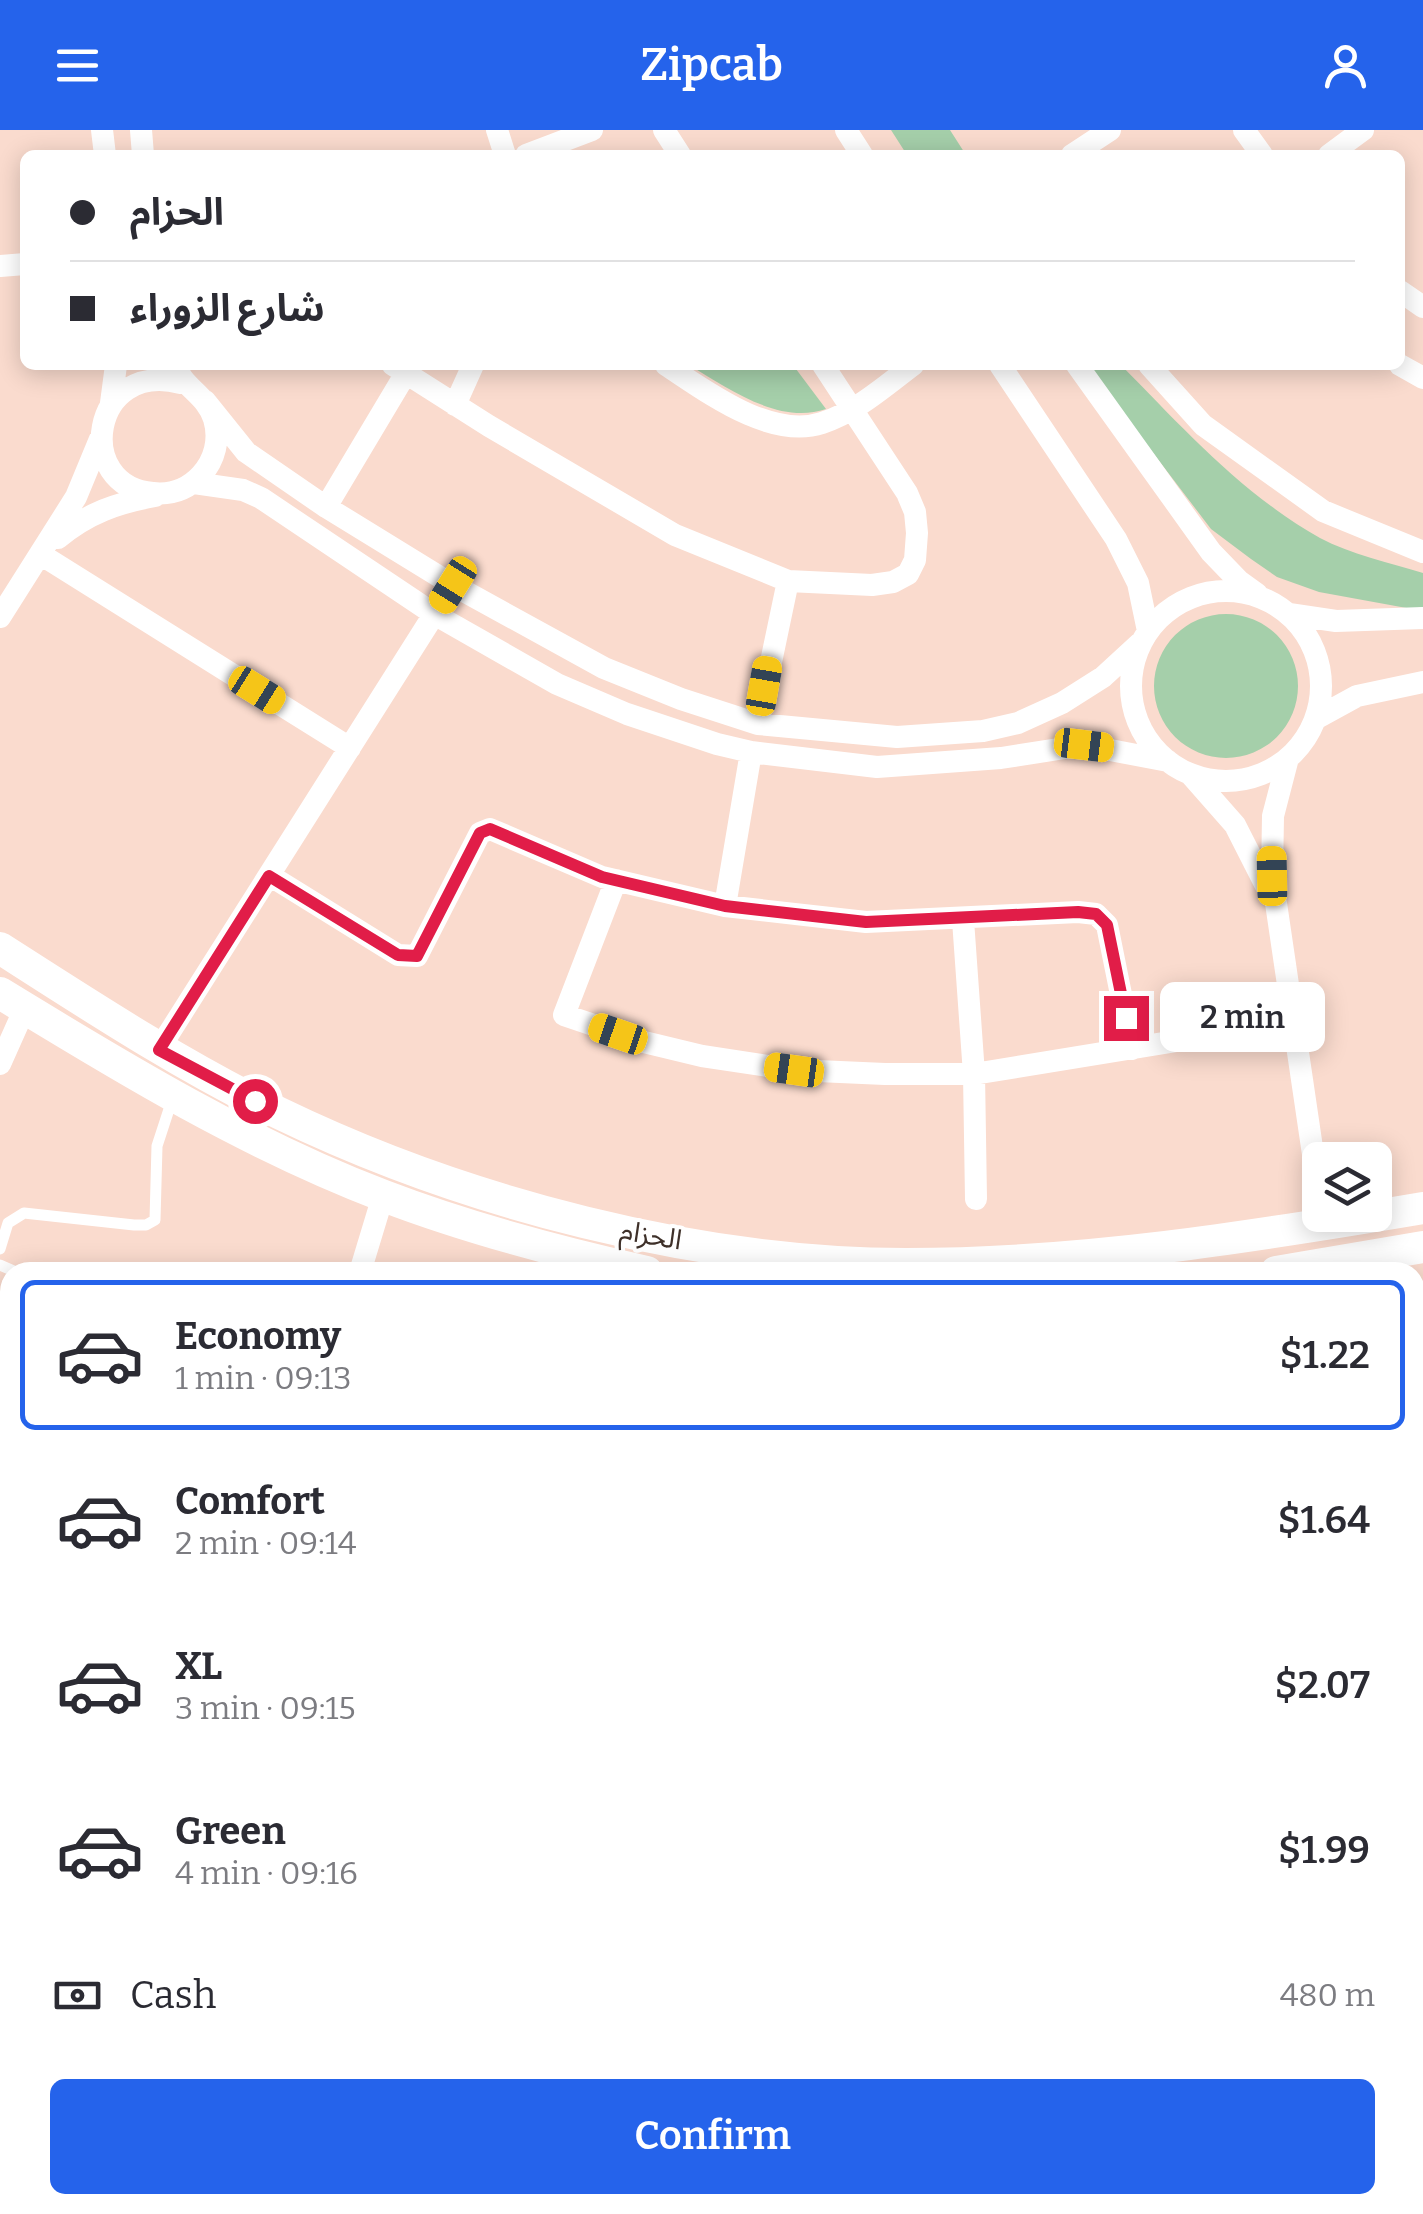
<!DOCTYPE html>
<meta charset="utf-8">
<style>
:root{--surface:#fff;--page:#f7f7f7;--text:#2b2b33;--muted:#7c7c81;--line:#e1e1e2;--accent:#2563eb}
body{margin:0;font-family:Bitter,"Noto Sans Arabic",serif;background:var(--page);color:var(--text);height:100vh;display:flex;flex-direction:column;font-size:38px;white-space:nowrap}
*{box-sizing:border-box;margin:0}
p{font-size:32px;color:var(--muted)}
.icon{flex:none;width:55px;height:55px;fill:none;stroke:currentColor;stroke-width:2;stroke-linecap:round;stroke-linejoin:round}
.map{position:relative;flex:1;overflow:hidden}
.details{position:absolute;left:0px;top:1132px;width:1425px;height:952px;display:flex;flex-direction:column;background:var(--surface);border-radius:30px 30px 0 0;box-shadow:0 5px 25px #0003}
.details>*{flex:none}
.banner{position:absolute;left:20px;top:20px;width:1385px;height:220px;border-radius:15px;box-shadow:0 5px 25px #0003;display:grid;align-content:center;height:220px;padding:0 50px;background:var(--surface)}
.tools{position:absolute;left:1302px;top:1012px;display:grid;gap:20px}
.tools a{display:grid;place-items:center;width:90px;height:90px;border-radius:15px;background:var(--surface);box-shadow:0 5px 25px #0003;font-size:50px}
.end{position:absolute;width:45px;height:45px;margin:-22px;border:12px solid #e11d48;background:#fff;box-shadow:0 0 0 5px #fff}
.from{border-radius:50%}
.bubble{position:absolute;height:70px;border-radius:15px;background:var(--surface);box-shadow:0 5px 25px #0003;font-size:32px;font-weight:600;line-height:70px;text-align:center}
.car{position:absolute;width:30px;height:60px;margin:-30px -15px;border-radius:12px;box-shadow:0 0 8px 2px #0007;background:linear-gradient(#f5c518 24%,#345 0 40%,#f5c518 0 76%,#345 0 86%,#f5c518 0)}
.banner b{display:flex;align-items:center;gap:35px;height:95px;font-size:38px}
.banner b+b{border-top:2px solid var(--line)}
.banner i{width:25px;height:25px;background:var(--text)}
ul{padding:18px 0 0;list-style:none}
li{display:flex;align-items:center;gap:30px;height:150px;margin:0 20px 15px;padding:0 30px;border:5px solid transparent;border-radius:15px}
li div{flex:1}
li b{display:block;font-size:38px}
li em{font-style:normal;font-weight:600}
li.active{border-color:var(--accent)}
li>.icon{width:90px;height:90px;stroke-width:1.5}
.pay{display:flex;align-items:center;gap:25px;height:110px;padding:0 50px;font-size:38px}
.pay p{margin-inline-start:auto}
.action{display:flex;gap:20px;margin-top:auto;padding:20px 50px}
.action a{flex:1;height:115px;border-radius:15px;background:var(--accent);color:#fff;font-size:40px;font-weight:600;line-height:115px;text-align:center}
header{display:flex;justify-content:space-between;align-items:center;height:130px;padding:0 50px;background:var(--accent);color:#fff;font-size:45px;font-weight:600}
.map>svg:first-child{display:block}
.green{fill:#a5cfaa}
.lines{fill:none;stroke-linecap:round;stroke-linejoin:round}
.lane{stroke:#fff;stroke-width:11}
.street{stroke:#fff;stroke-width:22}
.secondary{stroke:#fff;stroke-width:32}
.route{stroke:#e11d48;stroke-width:12}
.labels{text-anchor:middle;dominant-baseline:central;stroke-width:8;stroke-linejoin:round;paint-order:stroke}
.street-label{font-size:28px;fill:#3e3029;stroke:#fff}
</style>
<header><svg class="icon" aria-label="menu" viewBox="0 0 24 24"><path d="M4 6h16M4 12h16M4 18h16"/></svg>Zipcab<svg class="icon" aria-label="person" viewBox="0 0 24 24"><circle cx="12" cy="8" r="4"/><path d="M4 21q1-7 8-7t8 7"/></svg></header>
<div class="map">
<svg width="1423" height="2084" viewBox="0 0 1423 2084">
<rect width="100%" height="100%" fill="#fadbce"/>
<path class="green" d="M891,0H950L966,25H907Z
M689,235H793L826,279C779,295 729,259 689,235Z
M1086,235H1121C1182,297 1243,365 1320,408C1350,424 1390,433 1423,443V477L1412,479L1319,462L1277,447L1251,429L1211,399Z
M1154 556a72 72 0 1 1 144 0a72 72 0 1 1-144 0Z"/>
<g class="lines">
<path class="lane" d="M0,1119L8,1093L24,1083L134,1095H146L155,1090L157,1016L173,967
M0,1135L16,1142
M1415,1523H1423
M515,2084L517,2075
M704,2084L705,2075"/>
<path class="street" d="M102,0L105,25
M141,0L143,25
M497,0L505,25
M664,0L680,25
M846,0L862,25
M1244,0L1262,25
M526,25L592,0
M1072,25L1110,0
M1329,25L1363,0
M0,136L25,134
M1400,161L1423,177
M175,235C184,259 206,264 214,289C220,309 215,330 201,345C188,359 171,365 153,363C73,357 90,229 181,253
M393,235L489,296L675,405L788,451L872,455L893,452L908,444L915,430L917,403L915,382L907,363L823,235
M666,235C706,261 770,310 822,293C856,282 885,256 913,235
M1000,235L1116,409L1138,453L1148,501
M1077,235L1211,422L1239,451L1257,464
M1149,235L1203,295L1323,381L1423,422
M1400,235L1423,248
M205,271L246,322L326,377L453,455L604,538L681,569L758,594L897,607L983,601L1018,593L1062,573L1103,547L1140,513
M111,273L116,235
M455,275L473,235
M194,353L243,360L261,368L434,484L557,554L627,584L717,614L751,622L877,637L1001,628L1084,615L1168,631
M326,377L406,243
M58,408C88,383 117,373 155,366
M40,424L350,618
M1131 556a95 95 0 1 1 190 0a95 95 0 1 1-190 0Z
M1289,484L1336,491L1423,488
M0,487L76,367L100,309
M1315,589L1357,566L1423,552
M758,594L788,451
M1288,628L1273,686L1272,746L1319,1065
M1191,645L1235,695L1267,758
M269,745L398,825L417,826L480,703L490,699L602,747L725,776L866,792L1078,782L1096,784L1107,795L1132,919
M616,750L564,885L644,912L702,926L795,940L885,944H974L1292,892
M725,776L751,622
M963,790L974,944L976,1069
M159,919L440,475
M0,934L25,878
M360,1142L383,1066
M1415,1275L1423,1274
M0,1296L10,1301
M1415,1404L1423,1403
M0,1491L10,1505
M1415,1656L1423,1655
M0,1770L10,1783
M231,2075L238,2084
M403,2075L410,2084
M1122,2075L1133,2084
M97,2084L110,2075
M643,2084L644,2075
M833,2084L835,2075"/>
<path class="secondary" d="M0,818C92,877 182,936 279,983C465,1073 699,1134 906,1134C1081,1134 1251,1107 1423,1078
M0,863C124,939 248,1014 384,1066C470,1099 558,1122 647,1142
M1276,1142L1423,1117"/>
</g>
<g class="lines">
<path class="route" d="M255,971L159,920L269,746L398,825L417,826L480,703L490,699L602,747L725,776L866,792L1078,782L1096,784L1107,795L1126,888"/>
</g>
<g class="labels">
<g class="street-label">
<text transform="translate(651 1105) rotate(10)">الحزام</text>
</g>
</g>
</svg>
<div class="tools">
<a><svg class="icon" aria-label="layers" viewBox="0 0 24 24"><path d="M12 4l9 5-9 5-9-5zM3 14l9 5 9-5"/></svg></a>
</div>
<i class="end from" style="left:255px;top:971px"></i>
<i class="end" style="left:1126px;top:888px"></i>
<div class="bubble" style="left:1160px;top:852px;width:165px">2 min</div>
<i class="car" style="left:453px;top:455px;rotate:212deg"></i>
<i class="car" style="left:764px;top:556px;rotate:10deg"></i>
<i class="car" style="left:257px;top:560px;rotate:122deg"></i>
<i class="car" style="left:1084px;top:615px;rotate:97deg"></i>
<i class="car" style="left:1272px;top:746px;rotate:359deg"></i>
<i class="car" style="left:618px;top:904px;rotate:289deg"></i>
<i class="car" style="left:794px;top:940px;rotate:278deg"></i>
<div class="banner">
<b><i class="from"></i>الحزام</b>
<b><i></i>شارع الزوراء</b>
</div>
<section class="details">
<ul>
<li class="active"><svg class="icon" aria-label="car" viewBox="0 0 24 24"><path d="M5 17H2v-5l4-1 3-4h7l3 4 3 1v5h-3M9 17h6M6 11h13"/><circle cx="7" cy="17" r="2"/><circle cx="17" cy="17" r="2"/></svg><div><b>Economy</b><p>1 min · 09:13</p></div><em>$1.22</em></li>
<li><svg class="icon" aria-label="car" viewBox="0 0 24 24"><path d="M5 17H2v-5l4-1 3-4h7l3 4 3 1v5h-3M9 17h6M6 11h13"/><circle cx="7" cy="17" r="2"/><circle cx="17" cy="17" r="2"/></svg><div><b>Comfort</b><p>2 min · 09:14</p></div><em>$1.64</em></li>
<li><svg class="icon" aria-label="car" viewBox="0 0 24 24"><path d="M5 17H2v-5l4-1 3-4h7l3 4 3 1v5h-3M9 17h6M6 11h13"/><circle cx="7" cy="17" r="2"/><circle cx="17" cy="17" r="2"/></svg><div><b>XL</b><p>3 min · 09:15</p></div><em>$2.07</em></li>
<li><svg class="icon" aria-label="car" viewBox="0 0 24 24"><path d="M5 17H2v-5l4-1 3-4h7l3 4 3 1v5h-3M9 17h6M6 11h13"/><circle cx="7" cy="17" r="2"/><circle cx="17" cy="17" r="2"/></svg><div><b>Green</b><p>4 min · 09:16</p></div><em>$1.99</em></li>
</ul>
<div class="pay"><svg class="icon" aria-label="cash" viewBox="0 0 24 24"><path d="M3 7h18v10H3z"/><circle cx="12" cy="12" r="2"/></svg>Cash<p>480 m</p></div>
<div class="action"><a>Confirm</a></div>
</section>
</div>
